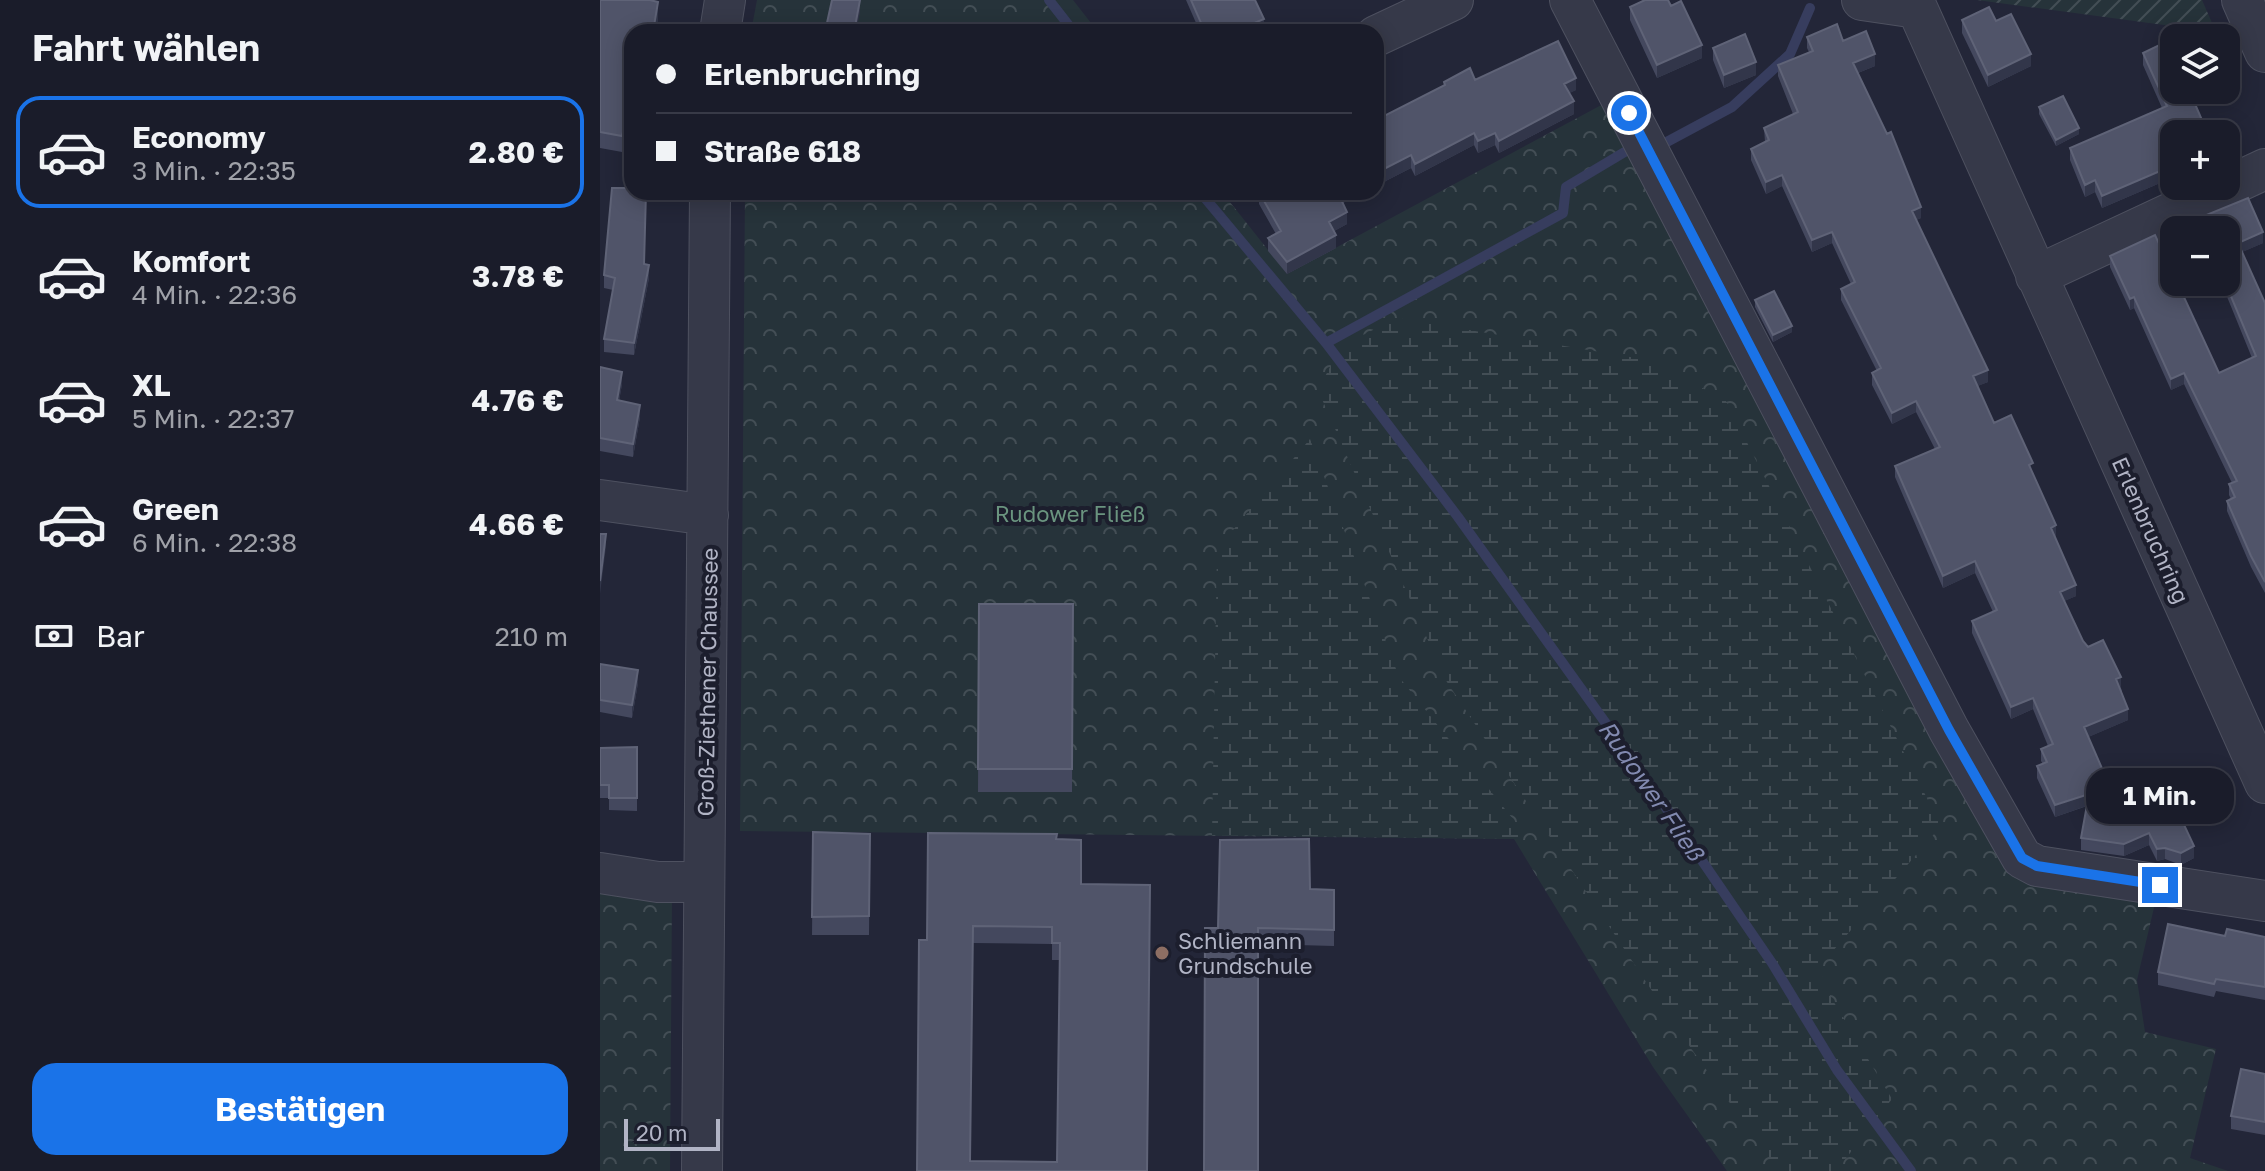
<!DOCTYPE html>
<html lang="de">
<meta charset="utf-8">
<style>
:root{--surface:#1a1c2a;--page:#272936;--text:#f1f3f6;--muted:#9fa1a8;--line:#383a47;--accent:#1a73e8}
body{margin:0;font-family:"Golos Text",sans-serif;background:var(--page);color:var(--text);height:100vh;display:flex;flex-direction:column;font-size:30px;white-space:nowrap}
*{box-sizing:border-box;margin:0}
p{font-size:26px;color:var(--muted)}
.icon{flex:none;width:44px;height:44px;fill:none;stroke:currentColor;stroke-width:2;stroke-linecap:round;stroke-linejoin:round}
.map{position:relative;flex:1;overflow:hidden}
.panel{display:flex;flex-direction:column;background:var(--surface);width:600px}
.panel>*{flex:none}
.guide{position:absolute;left:24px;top:24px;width:760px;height:176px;border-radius:24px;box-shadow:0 4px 20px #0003,0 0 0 2px var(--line);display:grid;align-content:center;height:176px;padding:0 32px;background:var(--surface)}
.fabs{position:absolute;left:1560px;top:24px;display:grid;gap:16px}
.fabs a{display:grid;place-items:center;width:80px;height:80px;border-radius:16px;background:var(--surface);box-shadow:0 4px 20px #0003,0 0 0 2px var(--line);font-size:40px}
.scale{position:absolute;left:24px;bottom:20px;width:96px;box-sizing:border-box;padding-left:8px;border:4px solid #b1b4c5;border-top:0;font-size:22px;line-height:28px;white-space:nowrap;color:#b1b4c5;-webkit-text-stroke:6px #1c1e2d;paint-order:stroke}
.end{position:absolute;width:36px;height:36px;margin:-18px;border:10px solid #1a73e8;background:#fff;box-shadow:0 0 0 4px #fff}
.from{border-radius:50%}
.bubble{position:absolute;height:56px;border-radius:24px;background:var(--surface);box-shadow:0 4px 20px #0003,0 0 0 2px var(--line);font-size:26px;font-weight:700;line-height:56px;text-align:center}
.guide b{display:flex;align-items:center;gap:28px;height:76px;font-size:30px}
.guide b+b{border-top:2px solid var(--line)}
.guide i{width:20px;height:20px;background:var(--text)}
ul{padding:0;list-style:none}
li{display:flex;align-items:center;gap:24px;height:112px;margin:0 16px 12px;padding:0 16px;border:4px solid transparent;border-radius:24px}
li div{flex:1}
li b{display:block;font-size:30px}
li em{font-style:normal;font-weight:700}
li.current{border-color:var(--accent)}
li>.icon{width:72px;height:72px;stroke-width:1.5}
h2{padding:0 32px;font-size:36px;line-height:96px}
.pay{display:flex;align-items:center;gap:20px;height:88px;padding:0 32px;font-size:30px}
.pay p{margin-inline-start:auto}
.action{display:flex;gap:16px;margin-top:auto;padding:16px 32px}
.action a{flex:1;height:92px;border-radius:24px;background:var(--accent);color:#fff;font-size:32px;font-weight:700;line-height:92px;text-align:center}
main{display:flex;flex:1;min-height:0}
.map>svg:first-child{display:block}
.forest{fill:url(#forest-crowns)}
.wetland{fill:url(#wetland-marsh)}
.garden{fill:url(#garden-furrows)}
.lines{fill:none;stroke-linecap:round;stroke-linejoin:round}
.stream{stroke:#373d5e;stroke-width:10}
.minor-casing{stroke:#4e5160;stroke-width:42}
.minor{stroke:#363949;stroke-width:40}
.wall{fill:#44485e;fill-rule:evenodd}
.shaded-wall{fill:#32364a}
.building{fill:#505469;stroke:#5f6377;stroke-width:2;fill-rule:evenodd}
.route{stroke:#1a73e8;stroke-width:10}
.education-dot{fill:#8d6e63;stroke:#1c1e2d;stroke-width:3}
.labels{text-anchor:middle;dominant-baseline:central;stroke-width:8;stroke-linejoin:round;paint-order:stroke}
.park-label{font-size:22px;fill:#6a947f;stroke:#1c1e2d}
.street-label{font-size:22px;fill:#b1b4c5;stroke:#1c1e2d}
.poi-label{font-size:22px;fill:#b1b4c5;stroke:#1c1e2d;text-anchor:start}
.water-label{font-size:24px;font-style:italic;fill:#828ab0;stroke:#1c1e2d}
</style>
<main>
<section class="panel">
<h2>Fahrt wählen</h2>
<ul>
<li class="current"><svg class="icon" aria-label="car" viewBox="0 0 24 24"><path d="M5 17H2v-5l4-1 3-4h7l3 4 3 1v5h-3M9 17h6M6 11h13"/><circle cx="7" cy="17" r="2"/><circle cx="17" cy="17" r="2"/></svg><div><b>Economy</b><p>3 Min. · 22:35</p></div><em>2.80 €</em></li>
<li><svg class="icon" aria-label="car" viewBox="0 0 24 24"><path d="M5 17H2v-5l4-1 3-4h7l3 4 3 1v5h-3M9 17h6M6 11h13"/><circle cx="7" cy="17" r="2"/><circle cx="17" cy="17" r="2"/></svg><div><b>Komfort</b><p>4 Min. · 22:36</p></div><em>3.78 €</em></li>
<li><svg class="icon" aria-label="car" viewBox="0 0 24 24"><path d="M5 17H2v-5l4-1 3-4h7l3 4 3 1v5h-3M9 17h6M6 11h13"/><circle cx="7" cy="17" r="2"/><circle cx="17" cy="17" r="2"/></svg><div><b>XL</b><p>5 Min. · 22:37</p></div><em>4.76 €</em></li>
<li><svg class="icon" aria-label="car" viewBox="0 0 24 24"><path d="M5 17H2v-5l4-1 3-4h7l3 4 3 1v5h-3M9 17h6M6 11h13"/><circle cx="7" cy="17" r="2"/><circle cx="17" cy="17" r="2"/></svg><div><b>Green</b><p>6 Min. · 22:38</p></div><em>4.66 €</em></li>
</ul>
<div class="pay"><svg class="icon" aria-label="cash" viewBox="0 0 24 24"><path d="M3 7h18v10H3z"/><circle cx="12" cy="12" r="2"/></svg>Bar<p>210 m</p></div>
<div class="action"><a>Bestätigen</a></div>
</section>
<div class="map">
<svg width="1665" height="1171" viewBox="0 0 1665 1171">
<defs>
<pattern id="forest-crowns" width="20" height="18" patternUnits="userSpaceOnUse" patternTransform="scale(2)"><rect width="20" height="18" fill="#26333a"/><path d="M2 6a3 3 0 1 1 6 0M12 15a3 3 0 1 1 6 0" fill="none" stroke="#434e55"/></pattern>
<pattern id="wetland-marsh" width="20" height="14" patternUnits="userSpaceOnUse" patternTransform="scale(2)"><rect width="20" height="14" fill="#26333a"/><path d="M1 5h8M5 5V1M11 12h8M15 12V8" fill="none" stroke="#434e55"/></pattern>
<pattern id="garden-furrows" width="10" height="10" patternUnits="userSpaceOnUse" patternTransform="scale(2)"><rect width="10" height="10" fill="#26333a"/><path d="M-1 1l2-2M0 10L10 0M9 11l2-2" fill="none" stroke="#434e55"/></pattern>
</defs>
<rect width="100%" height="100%" fill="#232638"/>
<path class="forest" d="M157,0H473L498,32H151Z
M1007,102L1409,875L1556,899L1537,980L1545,1032L1616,1049L1590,1158L1628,1171H1127L1053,1067L914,839L140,831L145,192H622L687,274Z
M0,883L72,894L70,1171H0Z"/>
<path class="wetland" d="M797,318L1042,359L1125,399L1341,826L1219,967L1226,989L1292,1099L1236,1171H1178L1076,1027L845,679L718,390L741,346Z
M710,439L799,677L925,834L915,839L612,835L617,549Z"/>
<path class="garden" d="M1377,0H1602L1616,32Z"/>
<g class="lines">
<path class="stream" d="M449,0L474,32
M1063,144L1132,107L1190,54L1210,8
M600,192L726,343L858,517L1053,789L1172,963L1237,1070L1311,1171
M726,343L963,213L966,187L1028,150"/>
<g class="minor-casing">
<path id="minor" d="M970,0L1349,730L1422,858L1437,866L1665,901
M1262,0L1317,8L1665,783
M1642,0L1665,52
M120,32L125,0
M776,36L853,0
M1436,276L1665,169
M0,500L108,515
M0,873L58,882H104
M102,1171L110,192"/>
</g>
<use href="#minor" class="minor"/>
</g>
<path class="wall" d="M0,0H52L58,18L56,32H32V111L22,152L0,148Z
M586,0H655L664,31L661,32H600Z
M1030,7L1102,58L1057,78L1030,20Z
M1362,20L1396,21L1431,66L1388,87L1362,33Z
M1207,37L1243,41L1275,66L1258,73L1321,218L1316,220L1388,382L1377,386L1394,423L1433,474L1476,596L1464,601L1483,641L1521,688L1528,720L1488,737L1517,803L1594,858L1581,865L1565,859L1557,861L1549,845L1524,856L1481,850V838L1487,806L1455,817L1437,778V766L1443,764L1441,761V749L1448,746L1433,709L1411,719L1372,633V621L1393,612L1375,573L1343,588L1295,477V466L1335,449L1316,412L1292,424L1272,385V373L1277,371L1241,300V289L1251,284L1232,243L1212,252L1182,186L1166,194L1151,160V149L1165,142L1164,128L1193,114L1178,76V65L1209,52L1207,48Z
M1574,38V177L1502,208L1495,192L1485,197L1470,160V148L1562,108L1543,65V53Z
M1113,48L1156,75L1124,88L1113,60Z
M875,80L976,90L969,93L974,114L899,153L895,145L878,153L874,145L815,176L811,168L776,186V120L844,85V82Z
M1439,107L1479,134L1456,146L1439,114Z
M659,192H763L743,203L747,224L734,231L736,248L687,274L668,251V238L676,234L659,204Z
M1599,218L1663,243L1642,252L1665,303V593L1651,567L1627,511V501L1631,499L1629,495V484L1632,483L1584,384L1571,390L1534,308L1530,310L1510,267V256L1619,373L1652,358L1621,282H1626V230H1599Z
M44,264L49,278L34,355L4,352V339L13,290L4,288V275Z
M1155,300L1192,332L1173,342L1155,307Z
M0,367L22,384L19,401L40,417L33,457L0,451Z
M379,604H473L472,792H378Z
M0,664L38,683L32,718L0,712Z
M37,747V811L9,810V798H0V748Z
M213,832L270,834L269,935H212Z
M457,839L481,884L547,1171H317L327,940ZM373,943L452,944V960H460L457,1162L370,1161Z
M710,889L734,890V946L658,944L618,928Z
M1625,936L1665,937V1000L1616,991L1614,997L1558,985V972Z
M1665,1074V1135L1631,1129V1116Z"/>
<path class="shaded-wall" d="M260,0V12L256,32H254Z
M58,2V18L56,32H53Z
M664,19V31L661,32H633Z
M1102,45V58L1057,78V65Z
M1275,54V66L1253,75V63Z
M1431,54V66L1388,87V75Z
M1156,62V75L1124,88V75Z
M976,78V90L964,96V84Z
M32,95V111L22,152V136Z
M974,101V114L899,153V141Z
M1479,128V134L1456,146V140Z
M874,133V145L815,176V164Z
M895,133V145L878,153V141Z
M811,155V168L776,186V173Z
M1574,165V177L1502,208V196Z
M1182,175V186L1166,194V182Z
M1495,180V192L1485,197V185Z
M740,192H763L738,205V193Z
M1321,207V218L1312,222V211Z
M747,212V224L729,234V222Z
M1232,232V243L1212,252V240Z
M1663,232V243L1638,254V243Z
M736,235V248L687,274V262Z
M49,265V278L34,355V343Z
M1534,297V308L1530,310V299Z
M1192,326V332L1173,342V335Z
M1388,370V382L1373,388V376Z
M22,372V384L17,413V400Z
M1584,373V384L1571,390V379Z
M1316,401V412L1292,424V413Z
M40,405V417L33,457V444Z
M1456,525V537L1451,528Z
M6,534V547L0,594V581Z
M1375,561V573L1343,588V576Z
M1476,585V596L1460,603V592Z
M38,670V683L32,718V705Z
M1521,677V688L1516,691V679Z
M1433,698V709L1411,719V707Z
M1528,709V720L1484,739V727Z
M1489,794V805L1455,817V805Z
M1549,833V845L1524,856V844Z
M1594,846V858L1581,865V853Z
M1565,848V859L1557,861V849Z"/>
<path class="building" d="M0,0H50L58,2L53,32H32V95L22,136L0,132Z
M232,0H260L254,32H225Z
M591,0H655L664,19L633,32H605Z
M1045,0H1068L1071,6L1081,1L1102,45L1057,65L1030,7Z
M1389,7L1396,21L1411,14L1431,54L1388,75L1362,20Z
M1237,24L1243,41L1266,31L1275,54L1253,63L1287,134L1291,132L1321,207L1312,211L1388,370L1373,376L1394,423L1411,415L1433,463L1429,465L1456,525L1451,528L1476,585L1460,592L1483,641L1488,647L1503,640L1521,677L1516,679L1528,709L1484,727L1517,803L1564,782L1594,846L1581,853L1565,848L1557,849L1549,833L1524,844L1481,838L1489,794L1455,805L1437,766L1447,762L1441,749L1453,744L1433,698L1411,707L1372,621L1397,610L1375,561L1343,576L1295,466L1340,447L1316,401L1292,413L1272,373L1281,368L1241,289L1255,282L1232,232L1212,240L1182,175L1166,182L1151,149L1169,140L1164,128L1198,112L1178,65L1213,51L1207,37Z
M1145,34L1156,62L1124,75L1113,48Z
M1584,34L1586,38H1575Z
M1574,38V90H1589L1608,134H1574V165L1502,196L1495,180L1485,185L1470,148L1567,106L1543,53Z
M958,41L976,78L964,84L974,101L899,141L895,133L878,141L874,133L815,164L811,155L776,173V135L779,133L776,127V120L845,85L844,82L870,68L875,80Z
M1463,96L1479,128L1456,140L1439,107Z
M12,188H32V192H46L44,264L49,265L34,343L4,339L15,278L4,275Z
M659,192H740L738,193L747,212L729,222L736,235L687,262L668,238L681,231Z
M1648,198L1663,232L1638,243L1665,303V582L1651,556L1627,501L1635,497L1629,484L1637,481L1584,373L1571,379L1534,297L1530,299L1510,256L1555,235L1574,276V282H1577L1619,373L1656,356L1625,282L1626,230H1604L1599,218Z
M1174,291L1192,326L1173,335L1155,300Z
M0,367L22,372L17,400L40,405L33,444L0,438Z
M0,534H6L0,581Z
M379,604H473L472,769H378Z
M0,664L38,670L32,705L0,700Z
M37,747V798H9V785H0V748Z
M213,832L270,834L269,916L212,917Z
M328,833L457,834L456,839L481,840V884L550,885L547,1171H317L319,940H327ZM373,926L452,927V943H460L457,1162L370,1161Z
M709,839L710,889L734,890V930L658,928V1171H604L605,928H618L620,840Z
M1568,924L1625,936L1627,929L1665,937V987L1616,979L1614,984L1558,972Z
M1641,1069L1665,1074V1122L1631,1116Z"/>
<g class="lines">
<path class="route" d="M1029,113L1349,730L1422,858L1437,866L1560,885"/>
</g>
<circle class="education-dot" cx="562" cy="953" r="8"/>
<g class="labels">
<g class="park-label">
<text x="470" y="513">Rudower Fließ</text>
</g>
<g class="street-label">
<text transform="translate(1551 530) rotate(66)">Erlenbruchring</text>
<text transform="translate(107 682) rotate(-89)">Groß-Ziethener Chaussee</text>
</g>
<g class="poi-label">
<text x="578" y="940">Schliemann<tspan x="578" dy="25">Grundschule</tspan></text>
</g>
<g class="water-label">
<text transform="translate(1052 790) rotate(55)">Rudower Fließ</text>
</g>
</g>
</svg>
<div class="fabs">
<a><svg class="icon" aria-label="layers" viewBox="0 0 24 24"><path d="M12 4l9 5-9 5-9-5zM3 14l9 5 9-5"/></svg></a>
<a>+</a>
<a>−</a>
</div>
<div class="scale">20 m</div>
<i class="end from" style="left:1029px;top:113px"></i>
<i class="end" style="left:1560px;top:885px"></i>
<div class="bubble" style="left:1486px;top:768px;width:148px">1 Min.</div>
<div class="guide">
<b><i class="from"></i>Erlenbruchring</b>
<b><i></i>Straße 618</b>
</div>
</div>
</main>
